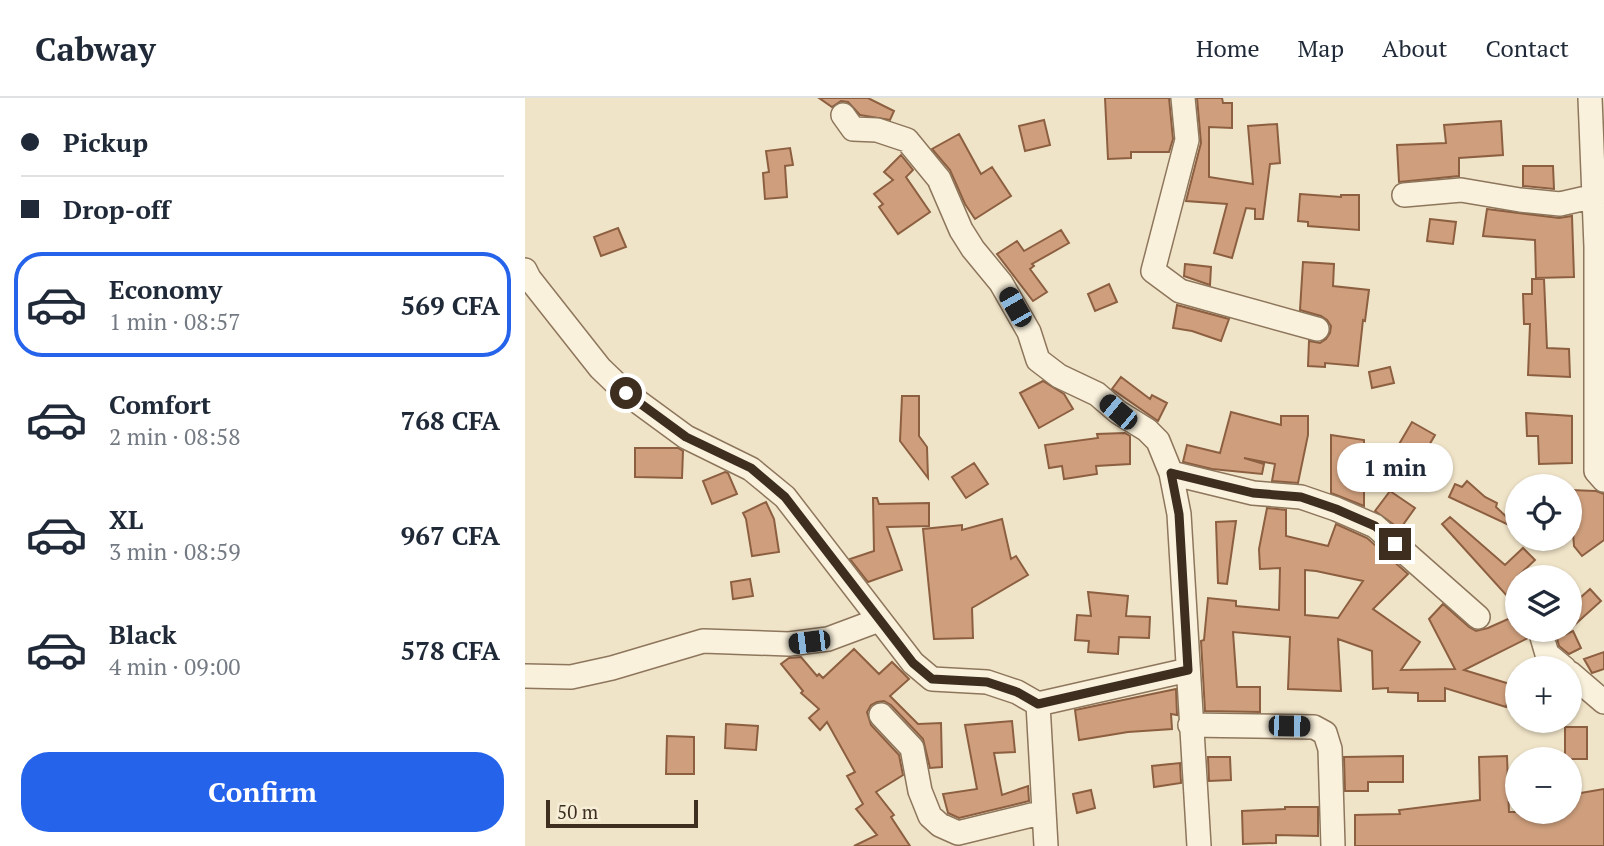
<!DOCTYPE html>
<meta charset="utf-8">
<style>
:root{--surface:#fff;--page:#f6f6f7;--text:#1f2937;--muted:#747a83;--line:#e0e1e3;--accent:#2563eb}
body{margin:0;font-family:"PT Serif",serif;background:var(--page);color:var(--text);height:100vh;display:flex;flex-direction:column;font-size:26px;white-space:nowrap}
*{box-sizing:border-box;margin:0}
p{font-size:23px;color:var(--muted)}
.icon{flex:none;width:38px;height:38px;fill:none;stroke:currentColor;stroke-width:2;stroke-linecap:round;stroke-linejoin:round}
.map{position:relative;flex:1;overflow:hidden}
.panel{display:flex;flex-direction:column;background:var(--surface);width:525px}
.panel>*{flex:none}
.top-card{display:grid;align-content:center;height:154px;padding:0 21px;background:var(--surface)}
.fabs{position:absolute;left:980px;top:376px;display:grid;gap:14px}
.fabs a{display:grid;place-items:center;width:77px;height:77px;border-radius:50%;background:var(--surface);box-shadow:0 2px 5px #0004;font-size:35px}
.scale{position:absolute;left:21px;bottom:18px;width:152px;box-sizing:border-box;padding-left:7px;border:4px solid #3d2e20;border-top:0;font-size:19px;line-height:24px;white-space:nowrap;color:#3d2e20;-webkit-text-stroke:5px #f7eed8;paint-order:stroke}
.end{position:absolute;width:32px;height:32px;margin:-16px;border:9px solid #3d2e20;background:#fff;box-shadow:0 0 0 4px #fff}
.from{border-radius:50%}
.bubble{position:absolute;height:49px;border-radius:24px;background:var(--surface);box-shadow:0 2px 5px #0004;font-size:23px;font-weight:700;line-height:49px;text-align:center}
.car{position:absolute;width:21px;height:42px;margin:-21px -10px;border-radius:9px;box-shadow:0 0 5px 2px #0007;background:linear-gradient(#222 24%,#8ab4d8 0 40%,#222 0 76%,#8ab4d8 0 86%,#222 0)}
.top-card b{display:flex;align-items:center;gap:24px;height:66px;font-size:26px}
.top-card b+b{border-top:2px solid var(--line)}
.top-card i{width:18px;height:18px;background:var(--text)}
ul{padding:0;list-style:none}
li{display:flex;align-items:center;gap:21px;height:105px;margin:0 14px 10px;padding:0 7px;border:4px solid transparent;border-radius:28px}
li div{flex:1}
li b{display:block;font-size:26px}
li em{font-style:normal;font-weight:700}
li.current{border-color:var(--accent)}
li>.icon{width:63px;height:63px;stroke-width:1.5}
.action{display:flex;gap:14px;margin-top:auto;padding:14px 21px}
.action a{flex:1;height:80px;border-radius:28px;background:var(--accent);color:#fff;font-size:28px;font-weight:700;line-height:80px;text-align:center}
header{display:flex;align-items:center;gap:42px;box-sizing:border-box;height:98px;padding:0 35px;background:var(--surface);border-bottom:2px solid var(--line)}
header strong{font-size:33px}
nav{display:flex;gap:38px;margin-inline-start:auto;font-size:24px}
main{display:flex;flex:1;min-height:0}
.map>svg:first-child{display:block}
.building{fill:#cf9f7d;stroke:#8d5f41;stroke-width:2;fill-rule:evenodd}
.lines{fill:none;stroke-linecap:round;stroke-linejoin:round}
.street-casing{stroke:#8d765c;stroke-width:26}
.street{stroke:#faf1dc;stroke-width:23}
.route{stroke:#3d2e20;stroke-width:9}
</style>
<header>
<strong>Cabway</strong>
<nav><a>Home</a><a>Map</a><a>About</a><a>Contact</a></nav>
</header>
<main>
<section class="panel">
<div class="top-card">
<b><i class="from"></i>Pickup</b>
<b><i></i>Drop-off</b>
</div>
<ul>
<li class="current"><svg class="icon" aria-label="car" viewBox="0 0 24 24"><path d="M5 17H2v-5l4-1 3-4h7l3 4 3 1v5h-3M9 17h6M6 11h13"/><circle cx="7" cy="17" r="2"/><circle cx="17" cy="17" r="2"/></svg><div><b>Economy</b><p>1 min · 08:57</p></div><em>569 CFA</em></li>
<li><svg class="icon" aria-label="car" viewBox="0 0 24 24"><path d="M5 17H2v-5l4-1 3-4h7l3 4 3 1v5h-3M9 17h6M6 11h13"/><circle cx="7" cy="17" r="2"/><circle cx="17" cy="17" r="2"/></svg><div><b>Comfort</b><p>2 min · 08:58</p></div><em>768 CFA</em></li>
<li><svg class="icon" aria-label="car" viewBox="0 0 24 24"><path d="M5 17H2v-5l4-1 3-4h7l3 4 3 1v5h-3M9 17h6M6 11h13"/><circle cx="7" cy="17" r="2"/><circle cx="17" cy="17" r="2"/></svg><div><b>XL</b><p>3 min · 08:59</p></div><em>967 CFA</em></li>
<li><svg class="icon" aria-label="car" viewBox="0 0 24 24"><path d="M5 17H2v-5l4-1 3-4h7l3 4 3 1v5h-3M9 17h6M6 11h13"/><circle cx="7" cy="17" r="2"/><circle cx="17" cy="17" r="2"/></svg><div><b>Black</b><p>4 min · 09:00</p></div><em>578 CFA</em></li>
</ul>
<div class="action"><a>Confirm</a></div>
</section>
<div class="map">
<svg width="1079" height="748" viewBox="0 0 1079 748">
<rect width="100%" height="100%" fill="#f0e4c8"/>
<path class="building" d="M294,0H343L369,13L365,22L335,17L323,4L316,3L307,9Z
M580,0H644L648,41L644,54H606V60L583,61Z
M672,0H697L698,5H707V30L684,29V79L728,86L723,28L752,26L755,65L745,66L738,121H730V111L721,110L707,160L689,155L702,106L661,103L676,45Z
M519,22L525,47L500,53L494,28Z
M976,23L978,57L934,60V78L874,84L872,47L921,45L919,27Z
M434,36L456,76L467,69L486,98L450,121L440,106L425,72L407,51Z
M265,50L268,67L260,68L262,99L240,101L238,75L244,74L241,53Z
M376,57L388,72L381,79L405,114L373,136L354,109L358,106L349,96L368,82L359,74Z
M998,68H1028L1029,91L998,88Z
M775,96L816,99V97H834V132L783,128V124L773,123Z
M962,111L1034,120L1047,118L1049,179L1011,180L1010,142L958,138Z
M905,121L931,124L928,146L902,143Z
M93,130L101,149L76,158L69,139Z
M536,132L544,145L507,166L509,168L505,171L522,194L508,203L472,156L492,143L499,153Z
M778,164L809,166L808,188L844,192L840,223L838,222L833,268L800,265V269L783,268L784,243L795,245L801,241L805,235L806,228L802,222L796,218L775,212Z
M660,166L686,169L685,187L659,178Z
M1007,181H1019L1022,250L1044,251L1045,279L1003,277L1005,226H999L998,196H1007Z
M584,186L592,204L570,213L563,196Z
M652,207L704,221L696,243L667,233L648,230Z
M865,269L869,285L847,290L844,274Z
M596,279L625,301L627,297L642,305L633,323L587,291Z
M518,283L539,296L548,311L514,330L495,295Z
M377,298H394V338L402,349L403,380L375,343Z
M706,314L756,327V318H783V337L773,385L747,383L750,366L719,360L739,366L737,376L687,371L658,364L662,347L695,355Z
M1001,315L1047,318V365L1014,366L1013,338H1002Z
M887,324L910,337L896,361L873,348Z
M600,335L605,338V366L571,368L572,376L539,381L537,368L524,370L520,347L573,340L572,336Z
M806,337L839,342V408L806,395Z
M110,350H153L158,353L157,380L110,379Z
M449,365L463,386L441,400L427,379Z
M200,374L203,375L212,396L187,406L178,383Z
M942,383L960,399L972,405L971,409L988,425L986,428L924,399L930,386L937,389Z
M1045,392L1071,393L1079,396V442L1057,458L1049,448Z
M865,393L890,410L875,431L850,413Z
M348,400H352L354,406L404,405V428L362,429L377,472L343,484L325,461L349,453Z
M241,404L249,421L254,454L227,458L221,421L218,415Z
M742,410L761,412V438L803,448L811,426L842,440L883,476L848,511L895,544L876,572L930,571L904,521L918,506L944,529L951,533L963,530L992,517V532H1001L1003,540L939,572L988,587L981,609L920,590V603H893V595L863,594V590L848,591L847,553L813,541L816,593L763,591L765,539L708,534L712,589H735V614L680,613L676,543L679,542L683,500L711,503V508L754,512L755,470L735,471L734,451ZM780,472L791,473L838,483L813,520L780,517Z
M925,419L980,467L998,450L1010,462L992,479V509L917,426Z
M477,421L486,461L491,458L503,477L447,510L448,540L409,541L398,431L437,427V432Z
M711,423L702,486L693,485L691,424Z
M225,481L228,498L208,501L206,484Z
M1065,491L1076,503L1045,531V509Z
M563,494L603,498L601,518L625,519L624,540L594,539L593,556L563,554L564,543L550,542L552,517L566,518Z
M1048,533L1056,550L1044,556L1034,548L1032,540Z
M329,551L354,576L367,564L384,581L365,598L393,626L416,625L417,669L405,670L398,641L366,607L359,603L352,604L346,607L342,614L346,627L374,657L378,677L351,694L369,717L366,719L385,748H329L352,737L331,711L338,706L322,678L330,674L302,624L295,632L284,620L294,611L276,595L278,593L256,566L264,560L276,559L292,578L294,576L298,580Z
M1079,554V571L1067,575L1059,561Z
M651,591L652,617L646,616L647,631L603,634L554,642L550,612Z
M487,623L490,654L469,655L477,697L503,688L504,703L434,720L423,715L418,696L452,691L440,627Z
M201,626L233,628L231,652L200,650Z
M1040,629H1062V661H1040Z
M142,638L169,639V676H141Z
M878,658V684H843V693H820L819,659Z
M982,658L984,714H1045V704L1050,696L1079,691V748H830V717L875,716L874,712L955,702L954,659Z
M683,659H705L706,682L684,683Z
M655,665L656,685L629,689L627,668Z
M566,692L570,710L552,715L548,696Z
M760,709H793V738L751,737V745L718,746L717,713L760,711Z"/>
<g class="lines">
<g class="street-casing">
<path id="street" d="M658,0L662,42L628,173L655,193L792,231
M1065,0L1071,149V373L1079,382
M318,17L328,31L352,32L382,42L414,81L436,132L448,151L476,185L504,234L513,262L534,278L572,296L593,314L622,332L633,343L646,375L654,416L674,748
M879,97L936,92L995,102L1035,106L1070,98
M0,172L4,180L75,270L101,295L161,339L226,371L260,399L388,565L407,581L462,584L492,594L513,606L521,748
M646,375L728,395L776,399L811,411L850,428L953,519
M1015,532L1022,556L1039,570
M1045,575L1079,604
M0,578L46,579L87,570L178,543L264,546L303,541L354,522
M513,606L663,572
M356,617L387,650L395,693L405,718L415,727L433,735L519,714
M665,627L789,629L800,635L805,651L808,748"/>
</g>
<use href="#street" class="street"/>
</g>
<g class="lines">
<path class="route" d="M101,295L161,339L226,370L260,399L388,565L407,581L462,584L492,594L513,606L663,572L654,416L646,375L728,395L776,399L811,411L850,428L870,446"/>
</g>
</svg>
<div class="fabs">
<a><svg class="icon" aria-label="locate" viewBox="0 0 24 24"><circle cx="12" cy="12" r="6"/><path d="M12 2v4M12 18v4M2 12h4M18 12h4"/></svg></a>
<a><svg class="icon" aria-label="layers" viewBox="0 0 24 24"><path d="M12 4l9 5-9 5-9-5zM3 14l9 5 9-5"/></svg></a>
<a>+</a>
<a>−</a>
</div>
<div class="scale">50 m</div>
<i class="end from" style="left:101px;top:295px"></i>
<i class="end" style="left:870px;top:446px"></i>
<div class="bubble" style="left:812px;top:345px;width:116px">1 min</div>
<i class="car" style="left:490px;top:209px;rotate:330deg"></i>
<i class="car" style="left:593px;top:314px;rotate:310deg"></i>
<i class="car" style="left:284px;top:544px;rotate:263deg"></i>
<i class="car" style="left:764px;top:628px;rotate:91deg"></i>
</div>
</main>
